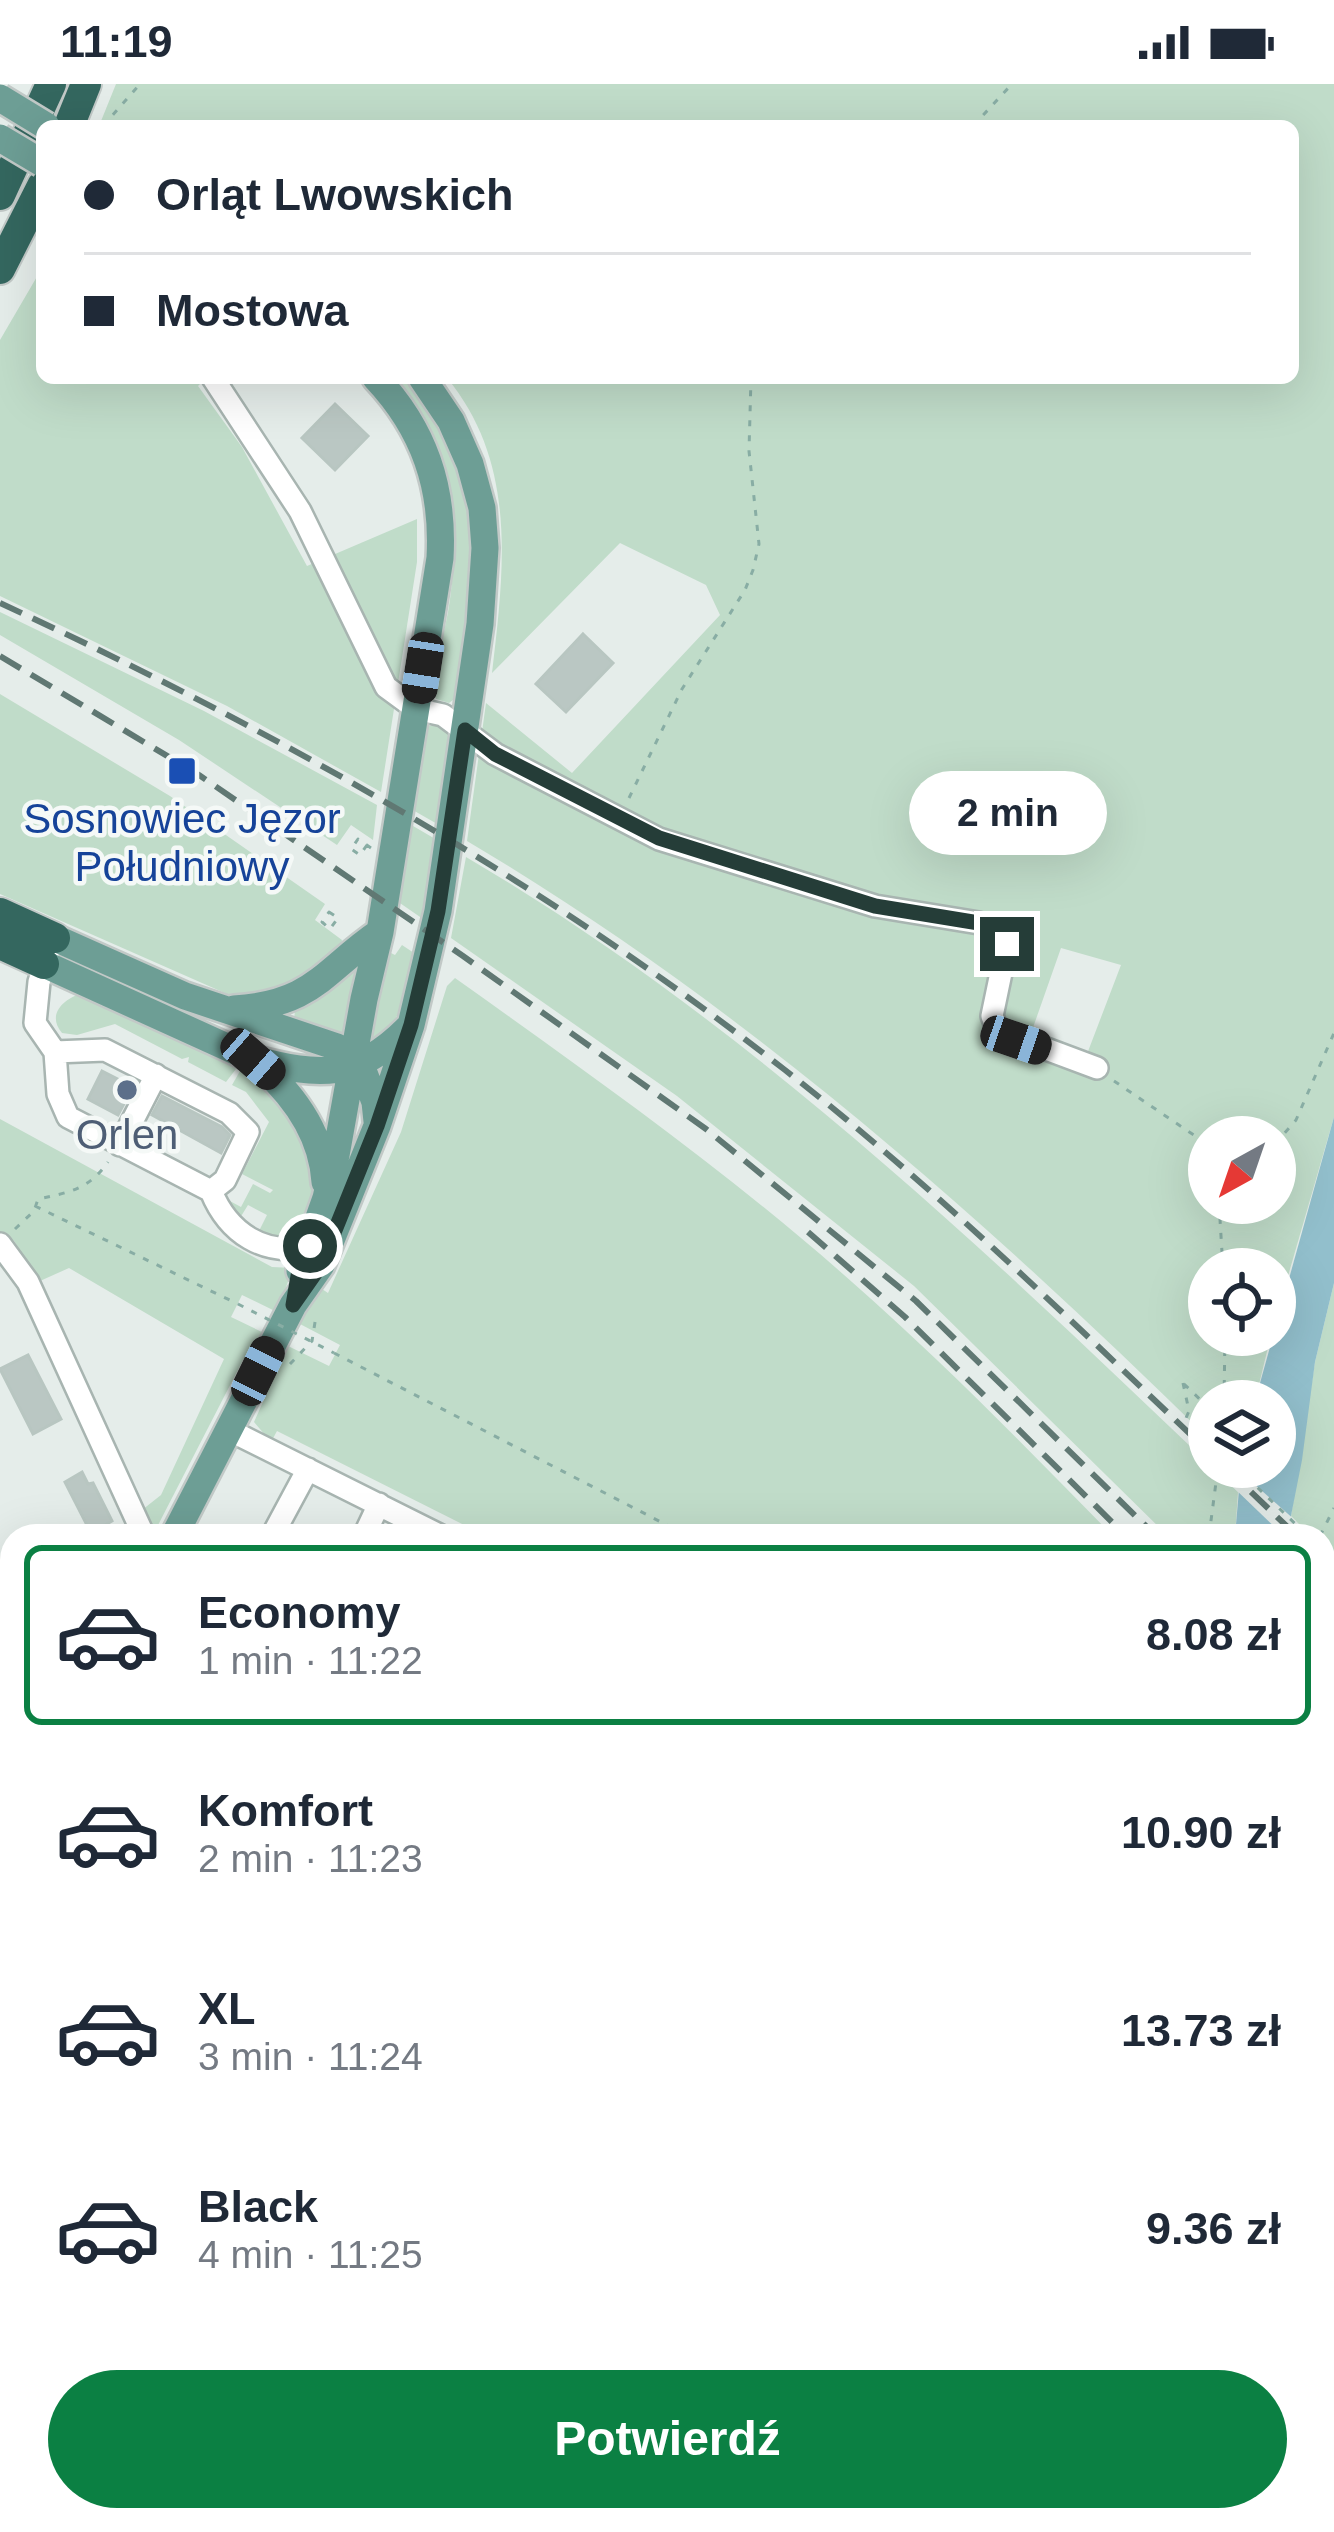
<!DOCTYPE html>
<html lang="pl">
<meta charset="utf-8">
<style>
:root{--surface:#fff;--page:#f2f2f3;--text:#1f2937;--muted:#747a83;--line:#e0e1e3;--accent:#0b8043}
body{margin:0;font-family:Arial,sans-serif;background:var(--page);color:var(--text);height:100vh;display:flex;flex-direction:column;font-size:45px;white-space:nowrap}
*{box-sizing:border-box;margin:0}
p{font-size:39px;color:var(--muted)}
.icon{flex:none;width:66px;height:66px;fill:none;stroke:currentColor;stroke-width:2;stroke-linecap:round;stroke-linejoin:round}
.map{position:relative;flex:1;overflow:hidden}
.sheet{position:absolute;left:0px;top:1440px;width:1335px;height:1008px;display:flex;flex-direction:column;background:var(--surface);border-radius:36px 36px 0 0;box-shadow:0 12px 48px #0002}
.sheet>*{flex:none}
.hud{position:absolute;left:36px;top:36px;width:1263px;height:264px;border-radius:18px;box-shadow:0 12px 48px #0002;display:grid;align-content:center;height:264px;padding:0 48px;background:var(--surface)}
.needle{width:78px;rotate:220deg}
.buttons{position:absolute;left:1188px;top:1032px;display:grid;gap:24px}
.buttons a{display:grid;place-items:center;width:108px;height:108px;border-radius:50%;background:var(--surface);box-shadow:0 12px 48px #0002;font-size:60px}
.end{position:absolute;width:54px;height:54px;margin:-27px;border:15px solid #253d38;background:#fff;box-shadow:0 0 0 6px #fff}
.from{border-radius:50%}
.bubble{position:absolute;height:84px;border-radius:42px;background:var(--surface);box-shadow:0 12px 48px #0002;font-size:39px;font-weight:700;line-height:84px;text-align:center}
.car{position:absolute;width:36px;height:72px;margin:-36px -18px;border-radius:15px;box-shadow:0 0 9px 3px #0007;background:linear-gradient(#222 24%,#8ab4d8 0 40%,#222 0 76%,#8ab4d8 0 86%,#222 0)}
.hud b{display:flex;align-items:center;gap:42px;height:114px;font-size:45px}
.hud b+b{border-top:3px solid var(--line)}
.hud i{width:30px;height:30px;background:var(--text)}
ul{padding:21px 0 0;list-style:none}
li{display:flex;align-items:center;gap:36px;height:180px;margin:0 24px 18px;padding:0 24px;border:6px solid transparent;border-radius:18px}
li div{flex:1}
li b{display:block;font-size:45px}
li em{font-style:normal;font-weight:700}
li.current{border-color:var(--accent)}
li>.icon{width:108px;height:108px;stroke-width:1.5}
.button{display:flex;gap:24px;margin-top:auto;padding:24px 48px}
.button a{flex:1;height:138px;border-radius:72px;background:var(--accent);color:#fff;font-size:48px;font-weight:700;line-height:138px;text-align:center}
.status{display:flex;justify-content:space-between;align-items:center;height:84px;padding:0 60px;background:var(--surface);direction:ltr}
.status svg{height:33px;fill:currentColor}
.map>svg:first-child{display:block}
.green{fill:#c0dcc9;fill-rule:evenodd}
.water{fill:#92bfcc}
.pier{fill:#e5edea}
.building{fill:#bac7c3;stroke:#b8c6c1;stroke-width:3}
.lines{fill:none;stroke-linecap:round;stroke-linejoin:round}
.minor-casing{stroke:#a8b5b1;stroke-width:26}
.major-casing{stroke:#c2c9c7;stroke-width:32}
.highway-casing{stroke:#c2c9c7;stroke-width:34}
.path{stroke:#88ada4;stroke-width:3;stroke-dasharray:6 9;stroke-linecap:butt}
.minor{stroke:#fff;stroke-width:21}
.major{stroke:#6d9e95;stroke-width:27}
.highway{stroke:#34675f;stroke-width:30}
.rail{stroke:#607873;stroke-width:6;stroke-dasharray:24 12;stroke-linecap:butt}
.major-bridge-casing{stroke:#c2c9c7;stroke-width:32;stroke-linecap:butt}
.path-bridge{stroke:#88ada4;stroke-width:3;stroke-dasharray:6 9;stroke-linecap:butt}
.major-bridge{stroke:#6d9e95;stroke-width:27}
.route{stroke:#253d38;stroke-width:15}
.transit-dot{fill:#1a4fb4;stroke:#f5f9f7;stroke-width:4.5}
.service-dot{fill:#5c6f8a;stroke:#f5f9f7;stroke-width:4.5}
.labels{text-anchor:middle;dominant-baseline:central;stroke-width:9;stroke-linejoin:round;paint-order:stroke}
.transit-label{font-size:42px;fill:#164399;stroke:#f5f9f7}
.service-label{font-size:42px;fill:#4e5e75;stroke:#f5f9f7}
</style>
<div class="status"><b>11:19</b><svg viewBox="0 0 49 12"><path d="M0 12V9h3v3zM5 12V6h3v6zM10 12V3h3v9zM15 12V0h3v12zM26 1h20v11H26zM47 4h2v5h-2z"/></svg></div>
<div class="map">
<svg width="1334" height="2448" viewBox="0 0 1334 2448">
<rect width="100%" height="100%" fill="#e5edea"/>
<path class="green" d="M116,0H1334V1033L1275,1237V1185H1209V1251H1271L1255,1317H1209V1355C982,1132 742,920 467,757L486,619L572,689L720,531L706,501L620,459L492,589C504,486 518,380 447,294H1293V42H99ZM1061,864L1121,881L1087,970L1029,955ZM1209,1053H1275V1119H1209Z
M42,184V294H206L198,302L242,363L307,482L417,435V478L381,708L227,622L0,512V256Z
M393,294H406C491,391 475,496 457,613L449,619L436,615L433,608C435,577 446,546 450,515C462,427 450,363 393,294Z
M0,528L204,627L377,721L373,756L351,741L337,761L179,656L0,551Z
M0,610L170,712L325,820L315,836L342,856L341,860L301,892L277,903L276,908L227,910L0,810Z
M441,641L452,655L439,741L411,725L425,648L429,642Z
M408,739L437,756L423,835L397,817Z
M466,773C754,942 1000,1180 1238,1408L1235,1452H1168L914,1202L677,1012L451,854Z
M402,861L417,871C405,913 401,940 367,970L374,921L389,868L395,871Z
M357,880H362L350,954L294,939L295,923L321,911Z
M455,894C591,991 727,1087 852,1198C943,1278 1028,1365 1113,1452H486L277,1347L271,1358L254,1338L288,1262L329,1282L340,1261L300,1240L319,1203L328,1209L401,1048L447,902Z
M80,910L232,978L231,982L236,985L226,998L188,978L189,973L182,975L115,940L77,951L62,949C47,931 62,916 80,910Z
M240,987C282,1014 334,1081 306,1134C293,1157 282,1155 258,1149L267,1131L248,1121L240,1134L228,1116L241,1123L253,1100L270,1109L273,1106L242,1090L269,1038L246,1008L232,1001Z
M0,1035L272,1183L293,1184L277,1228L242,1211L231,1233L264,1249L254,1271L243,1276L155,1447L147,1443L142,1426L161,1411L224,1275L69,1184L40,1197L14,1157L0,1147Z
M1334,1199V1474L1323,1463V1452H1311L1291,1432L1315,1278Z
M1323,1489L1334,1500V1617L1323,1606Z
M1323,1662L1334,1673V1847L1323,1838Z
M1323,1894L1334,1904V2090L1323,2019Z
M0,2064L12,2086V2436H175L157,2448H0Z
M1323,2326L1334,2409V2448H922L919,2436H1323Z
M234,2436H822L824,2448H216Z"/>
<path class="water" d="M1334,1033V1199L1315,1278L1302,1376L1287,1452H1235L1241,1383H1275V1317H1255Z
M1323,2020L1334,2090V2409L1323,2326Z"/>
<path class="pier" d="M1235,1383L1296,1437L1293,1452H1284L1233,1403Z"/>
<path class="building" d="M335,320L368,352L335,386L302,354Z
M583,550L613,579L566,628L536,600Z
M102,987L133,1003L118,1031L88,1015Z
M162,1012L222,1043L230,1051L221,1069L152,1031Z
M28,1271L61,1335L33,1350L0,1285Z
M82,1388L88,1400L93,1399L112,1437L91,1449L65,1398Z"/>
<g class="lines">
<g class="minor-casing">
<path id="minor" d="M213,294L300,427L386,603L416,625L443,631L495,670L659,755L875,822L979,839L1003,850L1007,860L992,932L998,947L1097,984
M48,870L39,898L35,939L55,968L58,1010L68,1033L211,1107C228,1149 264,1173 310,1162
M55,968L105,966L229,1029L248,1048L225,1096L211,1107
M120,1061L156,991
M0,1160L28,1198L144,1452
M229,1346L441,1452
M272,1452L308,1385
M364,1452L379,1420
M1117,2448L1130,2436"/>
</g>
<g class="major-casing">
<path id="major" d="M55,854L185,912L337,963L364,989L375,1018L377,1037
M44,880L253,975C320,993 357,995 408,944
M234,925C314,920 323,887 380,848
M257,979C293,1010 322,1049 325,1098
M300,1187L326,1114L336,1071L364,915L380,848L440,474C444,403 424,345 376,294
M174,1452L293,1221L321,1181L377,1042L411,941L438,827L480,540L485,464L482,424L470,380L451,337L422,294
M0,1784L12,1761"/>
</g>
<g class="highway-casing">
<path id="highway" d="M69,42L86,0
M0,111L51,0
M0,185L42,102
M0,829L55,854
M0,860L44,880"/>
</g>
<path class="path" d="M103,42L140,0
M973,42L1012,0
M629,714L682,605L745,506L753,486L759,460L749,367L751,294
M367,761L360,771L351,765L358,755L371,764
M329,828L338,834L330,845L322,838Z
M1114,997L1204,1058L1209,1066
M1275,1060L1296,1036L1334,949
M1219,1119L1223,1185
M35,1122L238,1220
M15,1145L34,1127L38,1115C70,1108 88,1106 108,1078
M334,1269L688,1452
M290,1280L312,1257L316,1232
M1183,1299L1189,1327L1186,1334L1209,1357
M1184,1300L1209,1324
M1224,1317L1225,1251
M1236,1383L1308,1452
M1209,1452L1218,1383
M1320,1452L1334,1424
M1323,1466L1334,1477
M1323,1512L1334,1522
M1323,1744L1334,1733
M1323,1754L1334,1774
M1323,1851L1334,1861
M1323,1878L1334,1888
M1294,2436L1295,2448
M62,2448L79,2436
M304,2448L322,2436"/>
<use href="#minor" class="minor"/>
<use href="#major" class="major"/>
<use href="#highway" class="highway"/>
<path class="rail" d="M0,519C277,647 544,798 785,986C935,1103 1071,1237 1209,1368
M0,572L199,691L463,872L706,1045L916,1217L1156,1452
M808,1148L905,1233L1126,1452
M1225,1383L1297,1452
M1323,1477L1334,1487
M1323,1619L1334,1630
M1323,1648L1334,1659"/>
<g class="major-bridge-casing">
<path id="major-bridge" d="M0,14L46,42
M0,54L42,79"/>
</g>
<path class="path-bridge" d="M238,1220L334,1269"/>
<use href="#major-bridge" class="major-bridge"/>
</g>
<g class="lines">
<path class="route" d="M310,1162L298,1192L293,1221L321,1181L377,1042L411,941L438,827L465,646L495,670L659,754L875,822L979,839L1003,850L1007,860"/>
</g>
<rect class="transit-dot" x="167" y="672" width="30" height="30" rx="6"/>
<circle class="service-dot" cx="127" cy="1006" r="12"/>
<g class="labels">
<g class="transit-label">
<text x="182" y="734">Sosnowiec Jęzor<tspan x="182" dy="48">Południowy</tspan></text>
</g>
<g class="service-label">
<text x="127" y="1050">Orlen</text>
</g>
</g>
</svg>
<div class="buttons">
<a><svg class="needle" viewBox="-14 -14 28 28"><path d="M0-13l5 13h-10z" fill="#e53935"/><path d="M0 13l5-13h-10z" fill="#747a83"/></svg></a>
<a><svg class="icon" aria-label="locate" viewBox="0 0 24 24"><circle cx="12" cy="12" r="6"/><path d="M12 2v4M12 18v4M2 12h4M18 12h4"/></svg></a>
<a><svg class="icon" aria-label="layers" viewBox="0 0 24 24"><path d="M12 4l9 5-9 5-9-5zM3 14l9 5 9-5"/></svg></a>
</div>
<i class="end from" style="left:310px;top:1162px"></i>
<i class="end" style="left:1007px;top:860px"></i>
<div class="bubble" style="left:909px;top:687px;width:198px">2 min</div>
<i class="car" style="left:423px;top:584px;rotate:189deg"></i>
<i class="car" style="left:1016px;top:956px;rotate:109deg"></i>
<i class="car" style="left:253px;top:975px;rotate:131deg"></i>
<i class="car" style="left:258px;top:1287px;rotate:26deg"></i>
<div class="hud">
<b><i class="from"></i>Orląt Lwowskich</b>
<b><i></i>Mostowa</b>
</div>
<section class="sheet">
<ul>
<li class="current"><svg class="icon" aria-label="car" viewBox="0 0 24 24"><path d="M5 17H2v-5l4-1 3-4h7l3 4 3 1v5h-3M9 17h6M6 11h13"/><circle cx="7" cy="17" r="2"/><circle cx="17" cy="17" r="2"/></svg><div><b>Economy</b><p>1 min · 11:22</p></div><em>8.08 zł</em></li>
<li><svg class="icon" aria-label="car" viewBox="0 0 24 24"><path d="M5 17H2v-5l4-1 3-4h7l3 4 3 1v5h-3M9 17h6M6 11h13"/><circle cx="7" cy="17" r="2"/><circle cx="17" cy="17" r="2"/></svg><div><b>Komfort</b><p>2 min · 11:23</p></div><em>10.90 zł</em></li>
<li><svg class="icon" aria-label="car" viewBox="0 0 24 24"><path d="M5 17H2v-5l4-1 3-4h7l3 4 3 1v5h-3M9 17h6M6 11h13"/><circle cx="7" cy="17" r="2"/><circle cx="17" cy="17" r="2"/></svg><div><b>XL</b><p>3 min · 11:24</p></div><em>13.73 zł</em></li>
<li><svg class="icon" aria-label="car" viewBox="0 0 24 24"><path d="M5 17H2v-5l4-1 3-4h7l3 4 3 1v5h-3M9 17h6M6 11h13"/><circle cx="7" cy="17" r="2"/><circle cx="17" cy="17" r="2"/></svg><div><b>Black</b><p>4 min · 11:25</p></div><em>9.36 zł</em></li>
</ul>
<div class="button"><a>Potwierdź</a></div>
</section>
</div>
